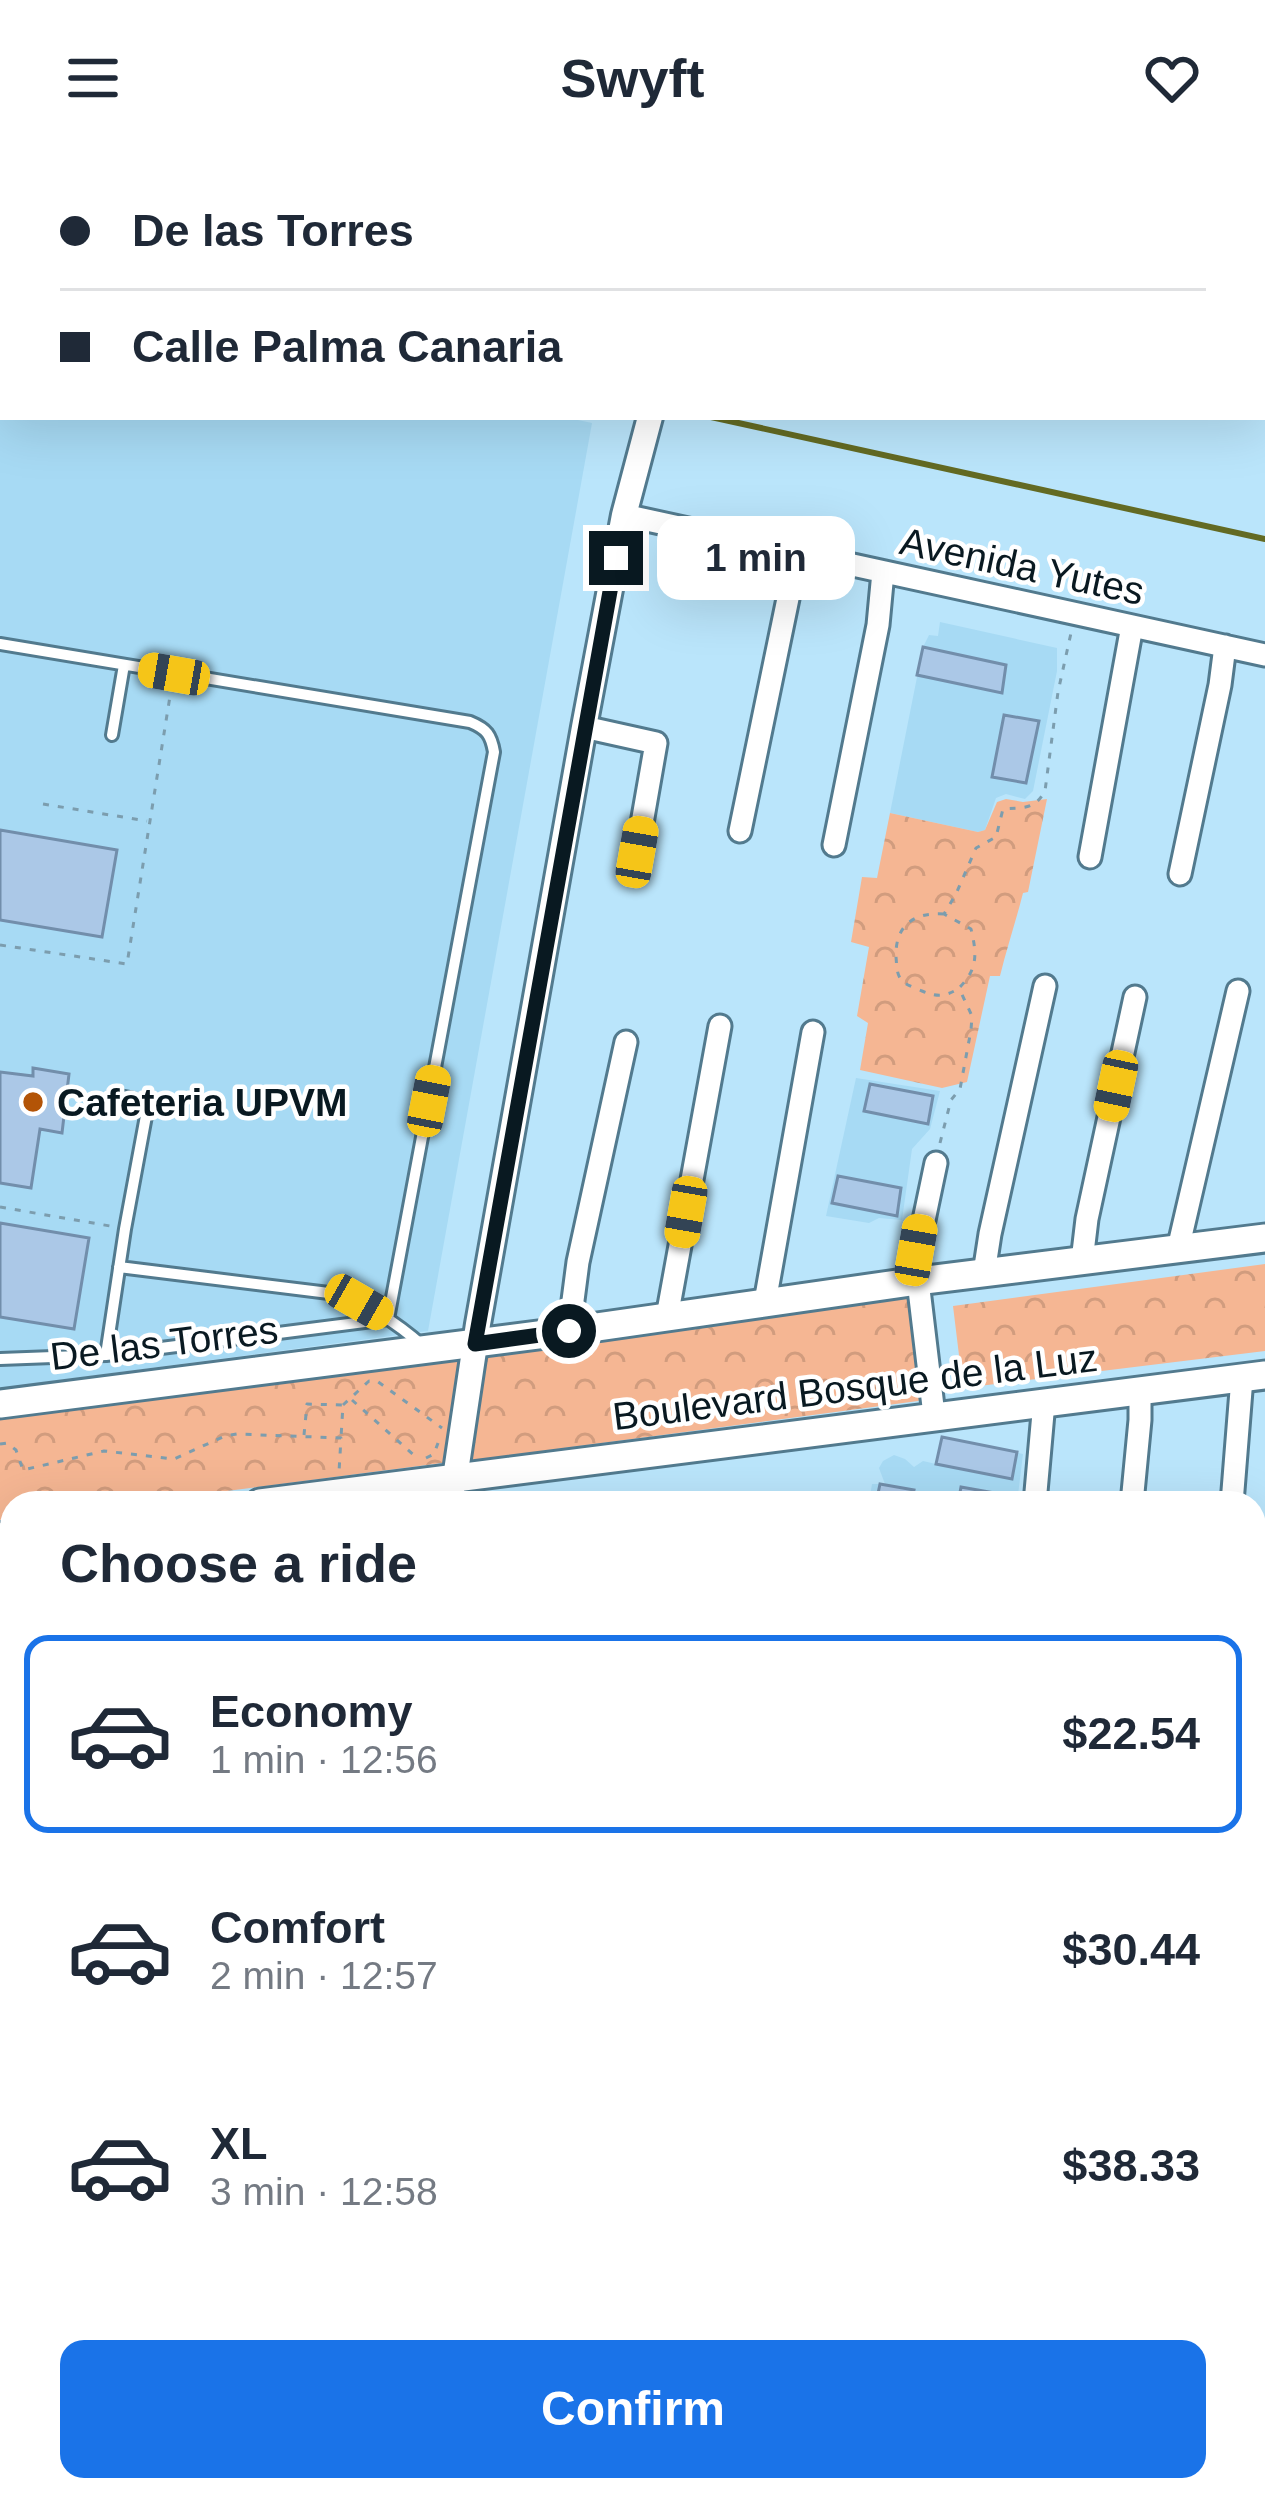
<!DOCTYPE html>
<meta charset="utf-8">
<style>
:root{--surface:#fff;--page:#f6f6f7;--text:#1f2937;--muted:#747a83;--line:#e0e1e3;--accent:#1a73e8}
body{margin:0;font-family:Helvetica,sans-serif;background:var(--page);color:var(--text);height:100vh;display:flex;flex-direction:column;font-size:45px;white-space:nowrap}
*{box-sizing:border-box;margin:0}
p{font-size:39px;color:var(--muted)}
.icon{flex:none;width:66px;height:66px;fill:none;stroke:currentColor;stroke-width:2;stroke-linecap:round;stroke-linejoin:round}
.map{position:relative;flex:1;overflow:hidden}
.panel{position:absolute;left:0px;top:1335px;width:1266px;height:1011px;display:flex;flex-direction:column;background:var(--surface);border-radius:36px 36px 0 0;box-shadow:0 12px 48px #0002}
.panel>*{flex:none}
.hud{position:absolute;left:0px;top:0px;width:1266px;height:264px;box-shadow:0 12px 48px #0002;display:grid;align-content:center;height:264px;padding:0 60px;background:var(--surface)}
.end{position:absolute;width:54px;height:54px;margin:-27px;border:15px solid #091921;background:#fff;box-shadow:0 0 0 6px #fff}
.from{border-radius:50%}
.bubble{position:absolute;height:84px;border-radius:24px;background:var(--surface);box-shadow:0 12px 48px #0002;font-size:39px;font-weight:700;line-height:84px;text-align:center}
.car{position:absolute;width:36px;height:72px;margin:-36px -18px;border-radius:15px;box-shadow:0 0 9px 3px #0007;background:linear-gradient(#f5c518 24%,#345 0 40%,#f5c518 0 76%,#345 0 86%,#f5c518 0)}
.hud b{display:flex;align-items:center;gap:42px;height:114px;font-size:45px}
.hud b+b{border-top:3px solid var(--line)}
.hud i{width:30px;height:30px;background:var(--text)}
ul{padding:0;list-style:none}
li{display:flex;align-items:center;gap:36px;height:198px;margin:0 24px 18px;padding:0 36px;border:6px solid transparent;border-radius:24px}
li div{flex:1}
li b{display:block;font-size:45px}
li em{font-style:normal;font-weight:700}
li.on{border-color:var(--accent)}
li>.icon{width:108px;height:108px;stroke-width:1.5}
h2{padding:0 60px;font-size:54px;line-height:144px}
.button{display:flex;gap:24px;margin-top:auto;padding:24px 60px}
.button a{flex:1;height:138px;border-radius:24px;background:var(--accent);color:#fff;font-size:48px;font-weight:700;line-height:138px;text-align:center}
header{display:flex;justify-content:space-between;align-items:center;height:156px;padding:0 60px;background:var(--surface);font-size:54px;font-weight:700}
.map>svg:first-child{display:block}
.built{fill:#a7daf4}
.park{fill:url(#park-crowns)}
.lines{fill:none;stroke-linecap:round;stroke-linejoin:round}
.stream{stroke:#636a23;stroke-width:6}
.building{fill:#abc8e7;stroke:#728eab;stroke-width:3}
.service-casing{stroke:#527a8e;stroke-width:16}
.minor-casing{stroke:#527a8e;stroke-width:27}
.tertiary-casing{stroke:#527a8e;stroke-width:30}
.secondary-casing{stroke:#527a8e;stroke-width:33}
.path{stroke:#7c9dae;stroke-width:3;stroke-dasharray:6 9;stroke-linecap:butt}
.service{stroke:#fff;stroke-width:10}
.minor{stroke:#fff;stroke-width:21}
.tertiary{stroke:#fff;stroke-width:24}
.secondary{stroke:#fff;stroke-width:27}
.route{stroke:#091921;stroke-width:15}
.poi-dot{fill:#b35407;stroke:#fff;stroke-width:4.5}
.labels{text-anchor:middle;dominant-baseline:central;stroke-width:9;stroke-linejoin:round;paint-order:stroke}
.street-label{font-size:39px;fill:#091921;stroke:#fff}
.poi-label{font-size:39px;font-weight:bold;fill:#091921;stroke:#fff;text-anchor:start}
</style>
<header><svg class="icon" aria-label="menu" viewBox="0 0 24 24"><path d="M4 6h16M4 12h16M4 18h16"/></svg>Swyft<svg class="icon" aria-label="heart" viewBox="0 0 24 24"><path d="M12 20l-8-8c-3-5 5-10 8-4 3-6 11-1 8 4z"/></svg></header>
<div class="map">
<svg width="1265" height="2345" viewBox="0 0 1265 2345">
<defs>
<pattern id="park-crowns" width="20" height="18" patternUnits="userSpaceOnUse" patternTransform="scale(3)"><rect width="20" height="18" fill="#f5b693"/><path d="M2 6a3 3 0 1 1 6 0M12 15a3 3 0 1 1 6 0" fill="none" stroke="#d19c7e"/></pattern>
</defs>
<rect width="100%" height="100%" fill="#bae5fb"/>
<path class="built" d="M0,147H3V261H564L592,267L428,1175L0,1232Z
M940,466L1057,492V515L1033,635L1025,643L1006,638L996,642L985,674L978,676L890,657L923,491L929,479L938,480Z
M856,922L940,935L930,973L912,993L902,1064L879,1062L869,1067L826,1060Z
M942,1281L1023,1298L1017,1347H869L872,1328H885L879,1312L883,1305L894,1299L905,1303L914,1311L923,1305L936,1308Z"/>
<path class="park" d="M163,0H677V3H162Z
M1006,643L1023,646L1047,643L1028,736L1023,737C1016,765 1007,791 1000,820H990L967,926L942,932L860,914L868,867L857,860L869,791L851,786L862,721L877,722L890,657L978,676L985,674L997,646Z
M1265,1108V1195L963,1232L953,1150Z
M912,1140L925,1240L918,1245L467,1305L484,1197Z
M462,1200L450,1306L134,1347H12V1363L0,1364V1262Z"/>
<g class="lines">
<path class="stream" d="M0,120H3
M711,261L1265,383"/>
</g>
<path class="building" d="M923,491L1006,509L1002,537L917,519Z
M1004,559L1039,565L1026,627L992,621Z
M0,674L117,694L102,781L0,764Z
M33,912L69,918L62,977L40,973L31,1032L0,1027V916L33,920Z
M870,928L933,940L928,968L864,955Z
M838,1020L901,1032L897,1060L832,1047Z
M0,1067L89,1082L74,1173L0,1161Z
M942,1281L1017,1296L1012,1323L936,1308Z
M880,1328L914,1334L911,1347H876Z
M961,1331L1000,1338L998,1347H958Z"/>
<g class="lines">
<g class="service-casing">
<path id="service" d="M0,488L470,566C487,573 491,579 494,596L388,1163
M112,579L124,509
M119,1111L337,1138C370,1149 397,1167 423,1190
M106,1199L125,1073L146,960C145,941 129,942 113,939
M0,1203L106,1199L388,1163
M511,2345L579,2334"/>
</g>
<g class="minor-casing">
<path id="minor" d="M889,3L890,0
M1000,3L1001,0
M1263,27L1265,20
M624,359L1265,499
M584,571L656,587L637,696
M740,675L797,399
M834,689L878,469L883,416
M1090,701L1132,470
M1180,718L1220,529L1225,490
M1178,1093L1238,835
M1082,1105L1087,1063L1135,841
M984,1117L990,1078L1045,830
M918,1125L934,1259
M911,1126L936,1007
M765,1146L813,876
M667,1161L720,870
M569,1175L578,1106L626,886
M452,1347L455,1322
M1035,1347L1044,1246
M1132,1347L1140,1264V1234
M1232,1347L1242,1222
M0,1452L12,1455
M1254,1555L1265,1556
M0,1560L12,1562
M0,1670L12,1672
M0,1765L12,1768
M0,1879L12,1881
M0,1979L12,1981
M0,2078L12,2080
M1254,2191L1265,2220
M0,2317L12,2319
M352,2334L354,2345
M376,2334L378,2345
M811,2334L812,2345
M899,2334C934,2338 978,2345 1010,2334
M1181,2334L1185,2345
M20,2345L22,2334"/>
</g>
<g class="tertiary-casing">
<path id="tertiary" d="M709,3V0
M0,89H3
M455,1322L478,1168L584,571L624,359L650,261
M0,2184L12,2186
M0,2210L12,2212"/>
</g>
<g class="secondary-casing">
<path id="secondary" d="M0,1248L569,1175L918,1125L1265,1082
M260,1347L1265,1219
M0,1381L12,1379"/>
</g>
<path class="path" d="M43,648L147,665
M944,758C913,756 895,770 896,801C897,811 896,821 905,827C907,829 919,834 922,835C937,841 944,841 958,833
M0,789L127,808L171,534
M940,987L951,944L960,933L971,874L972,860L959,832C978,813 977,798 971,773L944,758L956,738L976,692L996,681L1003,653C1022,651 1034,655 1045,635L1058,536L1071,477
M0,1051L110,1070
M352,1244L417,1302
M343,1249L369,1225H377L442,1272
M304,1279L307,1248L343,1249L341,1281
M0,1288L7,1287L16,1294L23,1314L104,1295L174,1303L225,1280L237,1278L341,1282L339,1316
M426,1302L434,1298L438,1287"/>
<use href="#service" class="service"/>
<use href="#minor" class="minor"/>
<use href="#tertiary" class="tertiary"/>
<use href="#secondary" class="secondary"/>
</g>
<g class="lines">
<path class="route" d="M569,1175L475,1188L616,402"/>
</g>
<circle class="poi-dot" cx="33" cy="946" r="12"/>
<g class="labels">
<g class="street-label">
<text transform="translate(1022 410) rotate(12)">Avenida Yutes</text>
<text transform="translate(164 1187) rotate(-7)">De las Torres</text>
<text transform="translate(855 1231) rotate(-7)">Boulevard Bosque de la Luz</text>
</g>
<g class="poi-label">
<text x="57" y="946">Cafeteria UPVM</text>
</g>
</g>
</svg>
<i class="end from" style="left:569px;top:1175px"></i>
<i class="end" style="left:616px;top:402px"></i>
<div class="bubble" style="left:657px;top:360px;width:198px">1 min</div>
<i class="car" style="left:174px;top:518px;rotate:280deg"></i>
<i class="car" style="left:637px;top:696px;rotate:10deg"></i>
<i class="car" style="left:1116px;top:930px;rotate:192deg"></i>
<i class="car" style="left:429px;top:945px;rotate:11deg"></i>
<i class="car" style="left:686px;top:1056px;rotate:190deg"></i>
<i class="car" style="left:916px;top:1094px;rotate:10deg"></i>
<i class="car" style="left:359px;top:1146px;rotate:120deg"></i>
<div class="hud">
<b><i class="from"></i>De las Torres</b>
<b><i></i>Calle Palma Canaria</b>
</div>
<section class="panel">
<h2>Choose a ride</h2>
<ul>
<li class="on"><svg class="icon" aria-label="car" viewBox="0 0 24 24"><path d="M5 17H2v-5l4-1 3-4h7l3 4 3 1v5h-3M9 17h6M6 11h13"/><circle cx="7" cy="17" r="2"/><circle cx="17" cy="17" r="2"/></svg><div><b>Economy</b><p>1 min · 12:56</p></div><em>$22.54</em></li>
<li><svg class="icon" aria-label="car" viewBox="0 0 24 24"><path d="M5 17H2v-5l4-1 3-4h7l3 4 3 1v5h-3M9 17h6M6 11h13"/><circle cx="7" cy="17" r="2"/><circle cx="17" cy="17" r="2"/></svg><div><b>Comfort</b><p>2 min · 12:57</p></div><em>$30.44</em></li>
<li><svg class="icon" aria-label="car" viewBox="0 0 24 24"><path d="M5 17H2v-5l4-1 3-4h7l3 4 3 1v5h-3M9 17h6M6 11h13"/><circle cx="7" cy="17" r="2"/><circle cx="17" cy="17" r="2"/></svg><div><b>XL</b><p>3 min · 12:58</p></div><em>$38.33</em></li>
</ul>
<div class="button"><a>Confirm</a></div>
</section>
</div>
